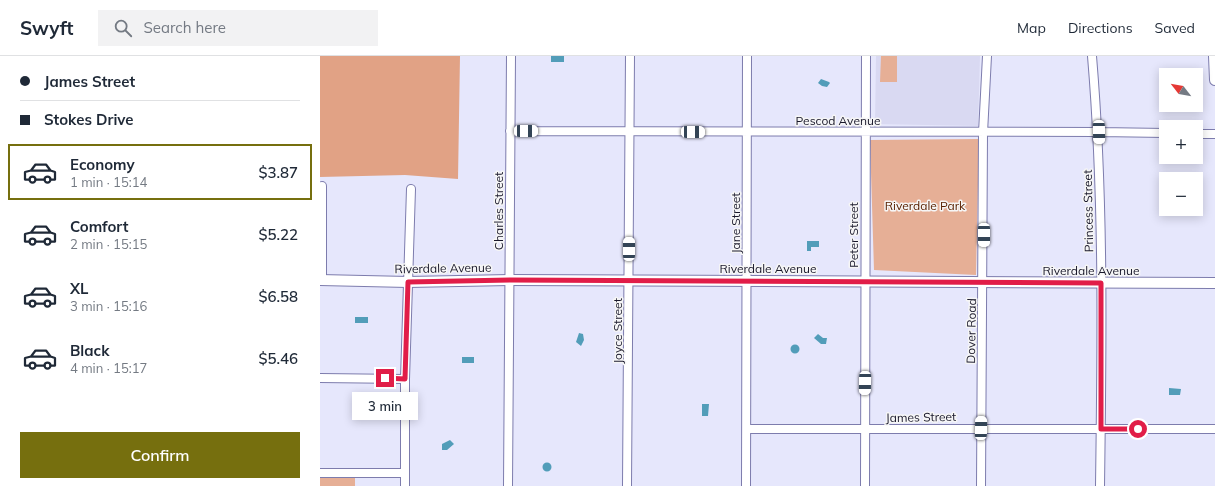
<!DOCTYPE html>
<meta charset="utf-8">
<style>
:root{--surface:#fff;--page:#f2f2f3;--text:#1f2937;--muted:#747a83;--line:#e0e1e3;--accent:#766f0e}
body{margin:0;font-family:Mulish,sans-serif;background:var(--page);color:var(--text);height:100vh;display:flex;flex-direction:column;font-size:15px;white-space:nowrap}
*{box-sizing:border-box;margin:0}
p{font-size:13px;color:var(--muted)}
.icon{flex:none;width:22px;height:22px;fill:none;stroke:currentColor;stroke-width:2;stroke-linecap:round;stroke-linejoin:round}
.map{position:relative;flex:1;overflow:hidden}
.side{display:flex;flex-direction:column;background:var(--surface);width:320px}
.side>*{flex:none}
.guide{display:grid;align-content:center;height:88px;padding:0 20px;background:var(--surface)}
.needle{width:26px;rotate:301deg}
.fabs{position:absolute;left:839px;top:12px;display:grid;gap:8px}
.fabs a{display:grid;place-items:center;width:44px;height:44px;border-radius:0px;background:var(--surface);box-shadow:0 2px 10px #0003;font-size:20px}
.end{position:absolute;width:18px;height:18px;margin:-9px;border:5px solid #e11d48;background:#fff;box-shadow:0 0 0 2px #fff}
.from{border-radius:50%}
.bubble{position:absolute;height:28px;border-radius:0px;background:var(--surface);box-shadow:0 2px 10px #0003;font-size:13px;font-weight:600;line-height:28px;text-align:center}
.car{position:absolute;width:12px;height:24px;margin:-12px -6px;border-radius:5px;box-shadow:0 0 3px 1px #0007;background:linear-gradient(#fff 24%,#345 0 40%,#fff 0 76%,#345 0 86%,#fff 0)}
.guide b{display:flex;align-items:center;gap:14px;height:38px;font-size:15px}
.guide b+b{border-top:1px solid var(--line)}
.guide i{width:10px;height:10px;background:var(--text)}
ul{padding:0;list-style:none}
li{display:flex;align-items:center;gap:12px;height:56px;margin:0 8px 6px;padding:0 12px;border:2px solid transparent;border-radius:0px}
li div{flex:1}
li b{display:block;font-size:15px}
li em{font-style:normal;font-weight:600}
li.selected{border-color:var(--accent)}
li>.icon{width:36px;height:36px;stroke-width:1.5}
.primary-button{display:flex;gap:8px;margin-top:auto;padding:8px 20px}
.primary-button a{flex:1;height:46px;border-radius:0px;background:var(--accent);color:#fff;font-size:16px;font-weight:600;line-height:46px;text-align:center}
header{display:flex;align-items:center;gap:24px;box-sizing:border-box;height:56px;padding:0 20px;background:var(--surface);border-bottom:1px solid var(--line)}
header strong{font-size:19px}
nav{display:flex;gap:22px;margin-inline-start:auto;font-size:14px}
.search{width:280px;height:36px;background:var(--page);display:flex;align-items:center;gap:10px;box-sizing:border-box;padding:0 14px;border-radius:0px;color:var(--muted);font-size:15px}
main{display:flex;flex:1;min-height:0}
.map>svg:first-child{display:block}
.built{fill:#d9d9f2}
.green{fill:#e6af96}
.forest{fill:#e1a285}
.water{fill:#529db9}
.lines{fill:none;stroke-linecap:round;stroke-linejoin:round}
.minor-casing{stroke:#7d7cad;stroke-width:10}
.tertiary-casing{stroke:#7d7cad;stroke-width:12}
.minor{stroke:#fff;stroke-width:8}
.tertiary{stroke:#fff;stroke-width:10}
.route{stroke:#e11d48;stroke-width:5}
.labels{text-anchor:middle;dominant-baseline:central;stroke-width:3;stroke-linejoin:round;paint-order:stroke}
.street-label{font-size:12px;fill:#18172a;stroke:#f6f6f6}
.park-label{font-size:12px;fill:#592000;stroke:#f6f6f6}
</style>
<header>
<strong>Swyft</strong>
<div class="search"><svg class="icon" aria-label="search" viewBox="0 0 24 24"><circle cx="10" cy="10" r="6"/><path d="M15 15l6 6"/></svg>Search here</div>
<nav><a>Map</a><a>Directions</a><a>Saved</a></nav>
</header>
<main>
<section class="side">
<div class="guide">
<b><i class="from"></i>James Street</b>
<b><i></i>Stokes Drive</b>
</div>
<ul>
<li class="selected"><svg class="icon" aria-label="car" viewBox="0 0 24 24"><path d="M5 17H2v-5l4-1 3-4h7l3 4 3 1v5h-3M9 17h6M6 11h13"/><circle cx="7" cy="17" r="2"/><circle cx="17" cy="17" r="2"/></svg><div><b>Economy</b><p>1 min · 15:14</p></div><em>$3.87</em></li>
<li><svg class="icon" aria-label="car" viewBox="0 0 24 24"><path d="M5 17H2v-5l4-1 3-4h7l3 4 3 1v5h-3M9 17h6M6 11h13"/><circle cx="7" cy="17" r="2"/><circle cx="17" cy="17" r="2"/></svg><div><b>Comfort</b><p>2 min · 15:15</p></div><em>$5.22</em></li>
<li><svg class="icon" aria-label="car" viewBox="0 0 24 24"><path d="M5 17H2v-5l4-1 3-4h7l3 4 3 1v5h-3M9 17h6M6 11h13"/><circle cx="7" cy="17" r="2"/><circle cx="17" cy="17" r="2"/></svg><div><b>XL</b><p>3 min · 15:16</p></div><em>$6.58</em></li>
<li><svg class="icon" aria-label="car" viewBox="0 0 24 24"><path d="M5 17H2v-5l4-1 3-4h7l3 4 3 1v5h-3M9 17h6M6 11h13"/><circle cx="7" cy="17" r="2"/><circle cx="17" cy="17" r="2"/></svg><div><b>Black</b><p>4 min · 15:17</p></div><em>$5.46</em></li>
</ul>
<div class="primary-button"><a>Confirm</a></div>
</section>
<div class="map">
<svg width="895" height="430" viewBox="0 0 895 430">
<rect width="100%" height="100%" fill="#e6e7fc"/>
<path class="built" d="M556,0H660L658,70L555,68Z"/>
<path class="green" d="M561,0H577V26H560Z
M659,83L656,219L554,214L550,84Z
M0,422H35V430H0Z"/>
<path class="forest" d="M0,0H140L138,123L85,119L0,121Z"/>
<path class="water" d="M231,0H244V6H231Z
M501,23L509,26L510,27L507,31L502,30L498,27Z
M487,185H499V191H491V195H487Z
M35,261H48V267H35Z
M259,277L263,278L264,284L261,290L256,286Z
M498,278L503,282H507L506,288H501L494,282Z
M470.5 293a4.5 4.5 0 1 1 9 0a4.5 4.5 0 1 1-9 0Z
M142,301H154V307H142Z
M849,332L861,333L860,339H849Z
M382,348H389L388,360H382Z
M130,384L134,388L127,394H122V388Z
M222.5 411a4.5 4.5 0 1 1 9 0a4.5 4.5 0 1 1-9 0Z"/>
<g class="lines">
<g class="minor-casing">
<path id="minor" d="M772,0C784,143 782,287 780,430
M190,75L779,76L846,77
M876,78H895
M2,130V224
M0,322L85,323
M427,373H895
M0,417H85
M85,430V323L91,133
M188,430L191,0
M307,430L310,0
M426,430L427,0
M545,430L546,0
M661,430L663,77L667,0"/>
</g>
<g class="tertiary-casing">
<path id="tertiary" d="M894,0L895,24
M0,224L88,226L190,224L895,227"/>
</g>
<use href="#minor" class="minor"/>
<use href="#tertiary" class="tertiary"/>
</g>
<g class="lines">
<path class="route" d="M65,322L85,323L88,226L190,224L781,227V373H818"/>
</g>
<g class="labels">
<g class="street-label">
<text x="518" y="64">Pescod Avenue</text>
<text transform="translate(178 155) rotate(-90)">Charles Street</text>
<text transform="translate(768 155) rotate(-91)">Princess Street</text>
<text transform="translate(415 167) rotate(-90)">Jane Street</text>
<text transform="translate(533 179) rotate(-90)">Peter Street</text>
<text transform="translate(123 212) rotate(-1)">Riverdale Avenue</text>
<text x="448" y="212">Riverdale Avenue</text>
<text x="771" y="214">Riverdale Avenue</text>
<text transform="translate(297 275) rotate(-90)">Joyce Street</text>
<text transform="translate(651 275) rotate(-89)">Dover Road</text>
<text transform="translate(601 361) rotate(-1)">James Street</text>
</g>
<g class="park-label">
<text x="605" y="149">Riverdale Park</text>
</g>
</g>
</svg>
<div class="fabs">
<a><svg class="needle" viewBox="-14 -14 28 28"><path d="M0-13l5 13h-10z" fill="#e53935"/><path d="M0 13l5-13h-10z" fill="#747a83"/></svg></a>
<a>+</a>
<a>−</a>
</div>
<i class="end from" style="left:818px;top:373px"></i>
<i class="end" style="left:65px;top:322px"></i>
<div class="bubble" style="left:32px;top:336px;width:66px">3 min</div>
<i class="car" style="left:206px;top:75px;rotate:90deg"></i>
<i class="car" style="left:373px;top:76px;rotate:91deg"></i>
<i class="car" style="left:779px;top:76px;rotate:179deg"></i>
<i class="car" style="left:664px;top:179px;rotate:180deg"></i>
<i class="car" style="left:309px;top:193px;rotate:0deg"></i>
<i class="car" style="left:545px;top:327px;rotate:181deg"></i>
<i class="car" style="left:661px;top:372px;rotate:1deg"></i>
</div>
</main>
